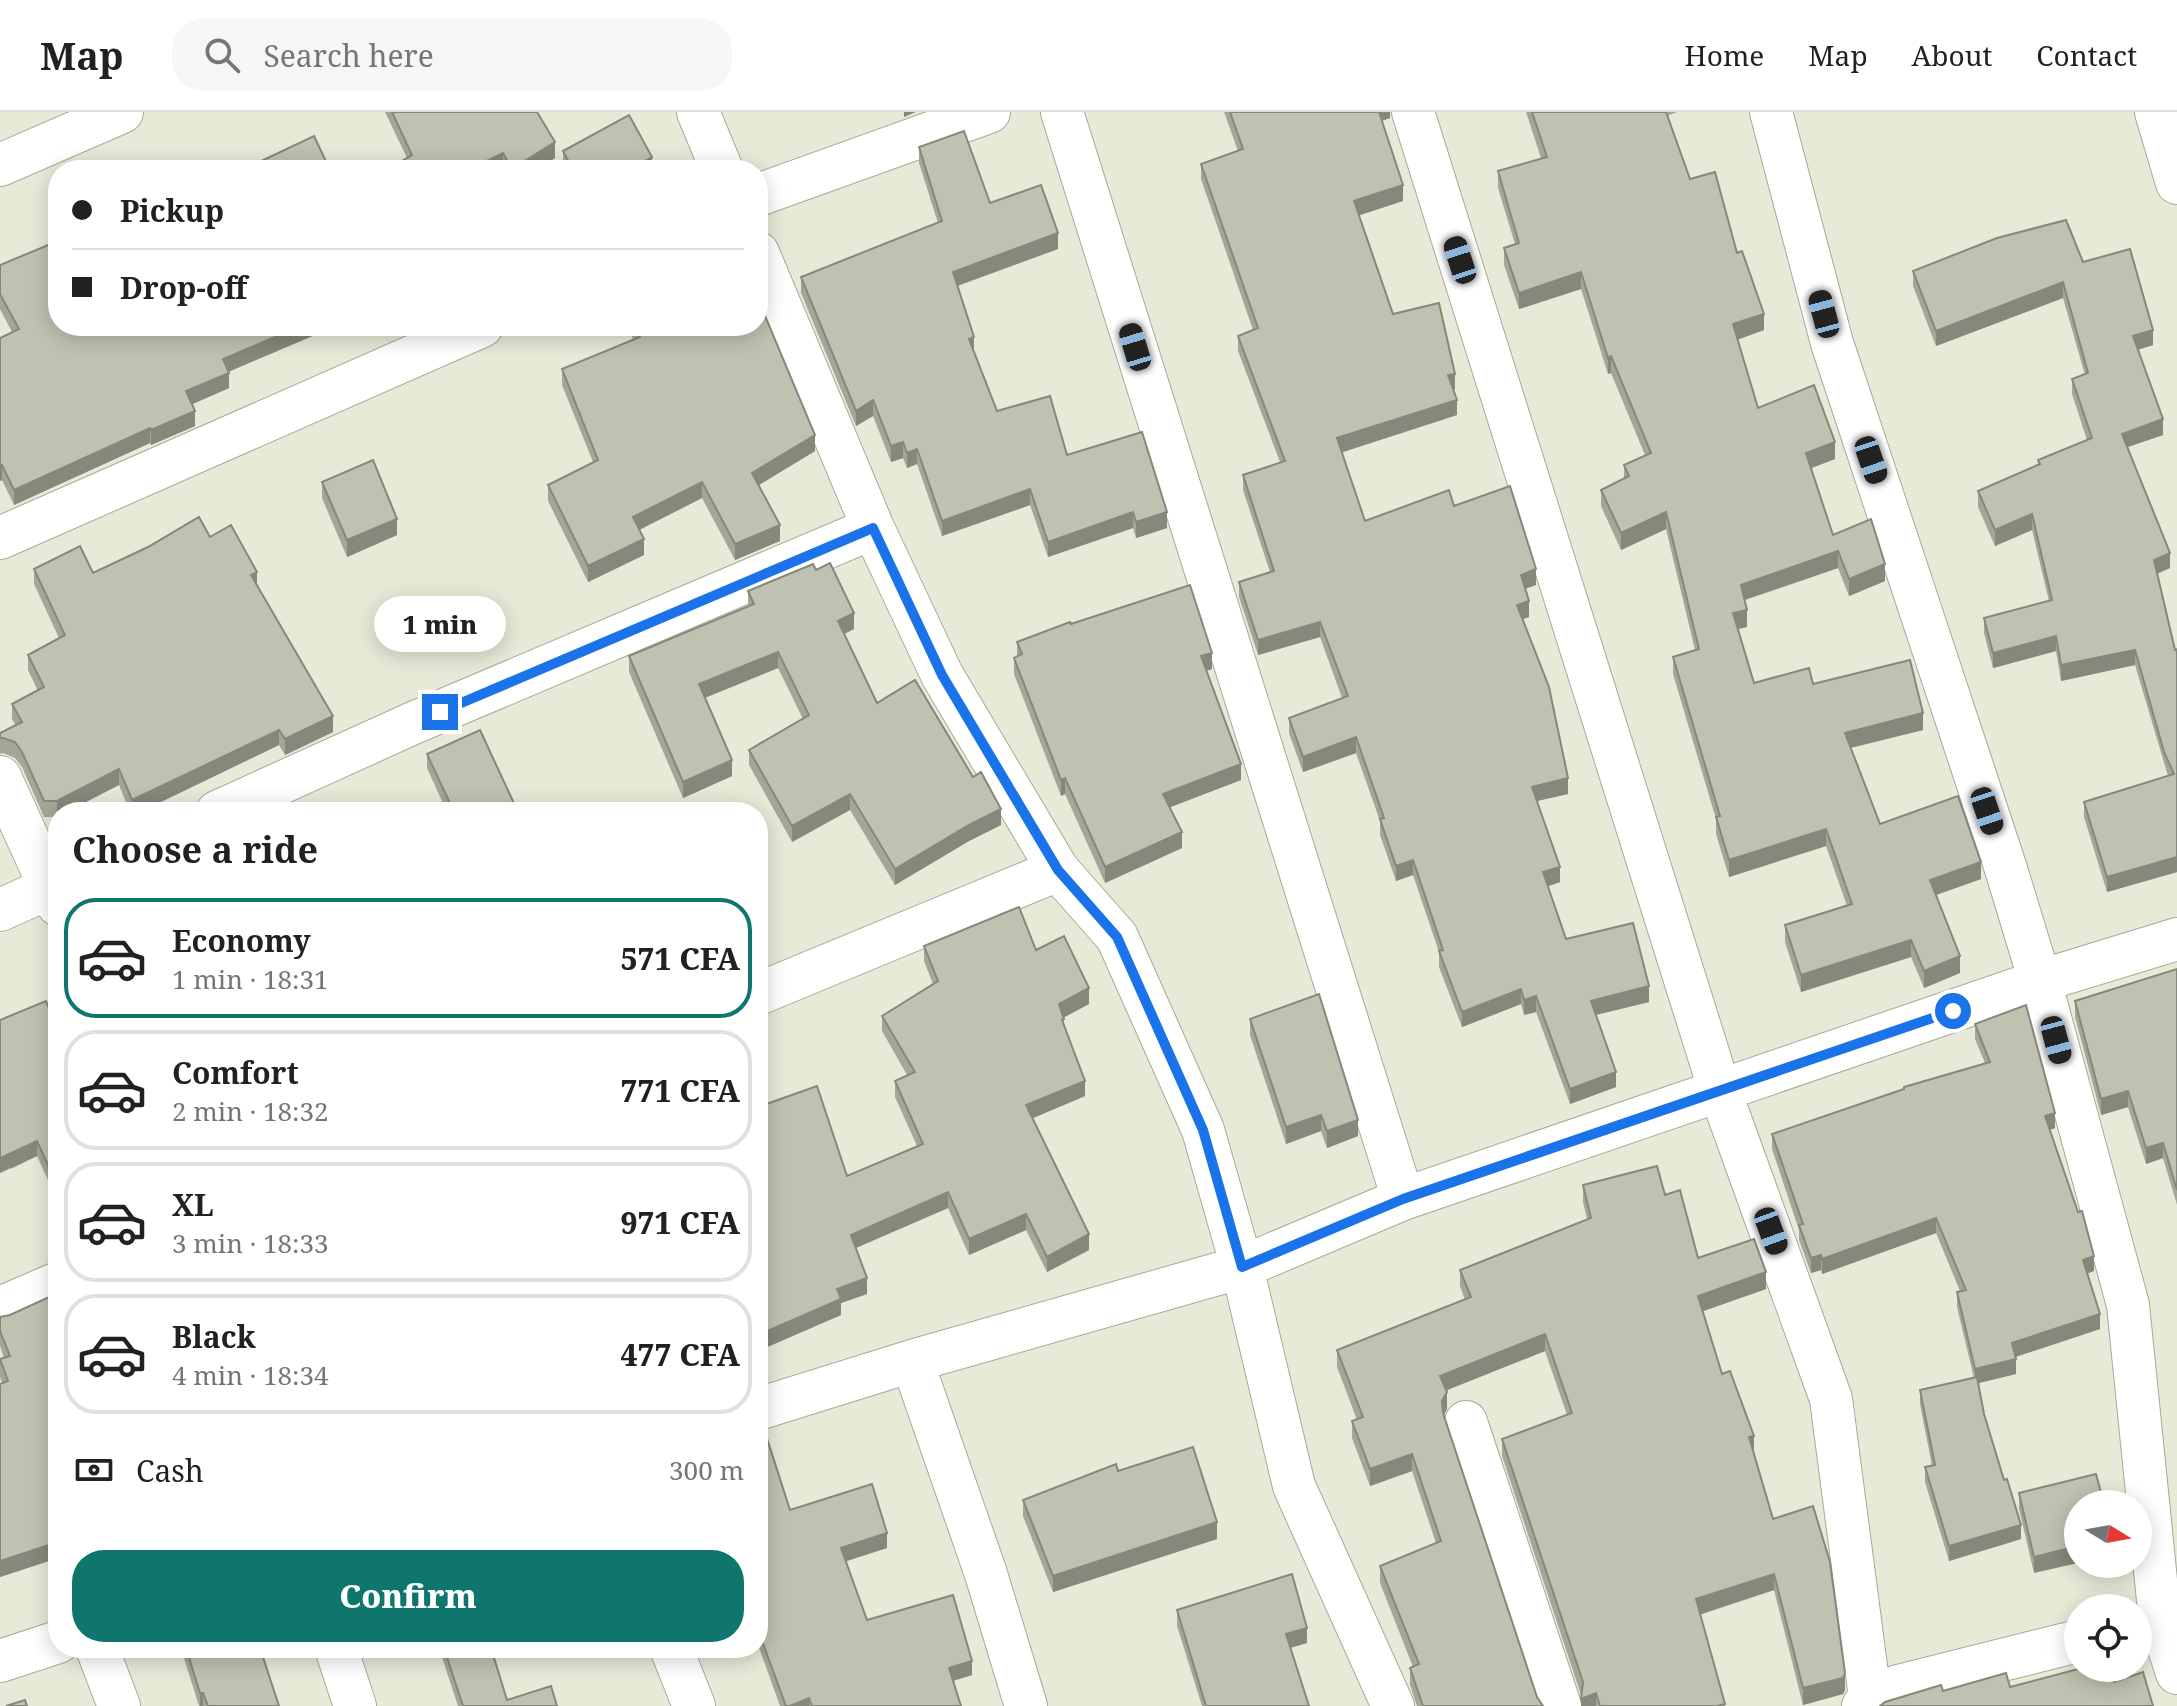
<!DOCTYPE html>
<meta charset="utf-8">
<style>
:root{--surface:#fff;--page:#f6f6f6;--text:#202124;--muted:#757577;--line:#e0e0e0;--accent:#0f766e}
body{margin:0;font-family:"Noto Serif",serif;background:var(--page);color:var(--text);height:100vh;display:flex;flex-direction:column;font-size:30px;white-space:nowrap}
*{box-sizing:border-box;margin:0}
p{font-size:26px;color:var(--muted)}
.icon{flex:none;width:44px;height:44px;fill:none;stroke:currentColor;stroke-width:2;stroke-linecap:round;stroke-linejoin:round}
.map{position:relative;flex:1;overflow:hidden}
.sheet{position:absolute;left:48px;top:690px;width:720px;height:856px;display:flex;flex-direction:column;background:var(--surface);border-radius:32px;box-shadow:0 4px 20px #0003}
.sheet>*{flex:none}
.banner{position:absolute;left:48px;top:48px;width:720px;height:176px;border-radius:32px;box-shadow:0 4px 20px #0003;display:grid;align-content:center;height:176px;padding:0 24px;background:var(--surface)}
.needle{width:52px;rotate:101deg}
.buttons{position:absolute;left:2064px;top:1378px;display:grid;gap:16px}
.buttons a{display:grid;place-items:center;width:88px;height:88px;border-radius:50%;background:var(--surface);box-shadow:0 4px 20px #0003;font-size:40px}
.end{position:absolute;width:36px;height:36px;margin:-18px;border:10px solid #1a73e8;background:#fff;box-shadow:0 0 0 4px #fff}
.from{border-radius:50%}
.bubble{position:absolute;height:56px;border-radius:28px;background:var(--surface);box-shadow:0 4px 20px #0003;font-size:26px;font-weight:800;line-height:56px;text-align:center}
.car{position:absolute;width:24px;height:48px;margin:-24px -12px;border-radius:10px;box-shadow:0 0 6px 2px #0007;background:linear-gradient(#222 24%,#8ab4d8 0 40%,#222 0 76%,#8ab4d8 0 86%,#222 0)}
.banner b{display:flex;align-items:center;gap:28px;height:76px;font-size:30px}
.banner b+b{border-top:2px solid var(--line)}
.banner i{width:20px;height:20px;background:var(--text)}
ul{padding:0;list-style:none}
li{display:flex;align-items:center;gap:24px;height:120px;margin:0 16px 12px;padding:0 8px;border:4px solid var(--line);border-radius:32px}
li div{flex:1}
li b{display:block;font-size:30px}
li em{font-style:normal;font-weight:800}
li.current{border-color:var(--accent)}
li>.icon{width:72px;height:72px;stroke-width:1.5}
h2{padding:0 24px;font-size:36px;line-height:96px}
.pay{display:flex;align-items:center;gap:20px;height:88px;padding:0 24px;font-size:30px}
.pay p{margin-inline-start:auto}
.action{display:flex;gap:16px;margin-top:auto;padding:16px 24px}
.action a{flex:1;height:92px;border-radius:32px;background:var(--accent);color:#fff;font-size:32px;font-weight:800;line-height:92px;text-align:center}
header{display:flex;align-items:center;gap:48px;box-sizing:border-box;height:112px;padding:0 40px;background:var(--surface);border-bottom:2px solid var(--line)}
header strong{font-size:38px}
nav{display:flex;gap:44px;margin-inline-start:auto;font-size:28px}
.search{width:560px;height:72px;background:var(--page);display:flex;align-items:center;gap:20px;box-sizing:border-box;padding:0 28px;border-radius:32px;color:var(--muted);font-size:30px}
.map>svg:first-child{display:block}
.lines{fill:none;stroke-linecap:round;stroke-linejoin:round}
.street-casing{stroke:#a7aa98;stroke-width:44}
.street{stroke:#fff;stroke-width:42}
.wall{fill:#a4a797}
.shaded-wall{fill:#86887b}
.building{fill:#bfc2b0;stroke:#86887b;stroke-width:2}
.route{stroke:#1a73e8;stroke-width:10}
</style>
<header>
<strong>Map</strong>
<div class="search"><svg class="icon" aria-label="search" viewBox="0 0 24 24"><circle cx="10" cy="10" r="6"/><path d="M15 15l6 6"/></svg>Search here</div>
<nav><a>Home</a><a>Map</a><a>About</a><a>Contact</a></nav>
</header>
<div class="map">
<svg width="2177" height="1594" viewBox="0 0 2177 1594">
<rect width="100%" height="100%" fill="#e7ead7"/>
<g class="lines">
<g class="street-casing">
<path id="street" d="M698,0L722,58
M1062,0L1403,1087
M1413,0L1720,979L1831,1287L1870,1585
M1771,0L1832,231L2006,757L2040,869L2128,1193L2160,1508L2177,1561
M2156,0L2177,71
M0,53L122,0
M758,83L989,0
M758,141L873,416L942,563L1058,758L1117,825L1203,1018L1242,1155L1294,1374L1393,1594
M0,426L482,214
M0,665L58,793
M217,700L411,612L873,416
M0,798L58,772
M758,882L1058,758
M0,1196L58,1171
M912,1249L986,1462L1026,1594
M758,1297L912,1249L1242,1155L1403,1087L2040,869L2177,827
M1466,1310L1560,1594
M97,1536L119,1594
M336,1536L355,1594
M671,1536L694,1594
M0,1549L58,1530
M1863,1594L1870,1585L1898,1574L2078,1529"/>
</g>
<use href="#street" class="street"/>
</g>
<path class="wall" d="M385,0H537L555,46L535,58H504L503,56L407,46Z
M1224,0H1390V6L1382,9L1403,89L1359,103L1393,202L1455,277H1453L1457,303L1342,340L1365,409L1454,394L1536,473L1525,477L1529,505L1522,507L1568,682L1537,689L1560,770L1548,774L1566,827L1649,890L1596,903L1616,975L1570,992L1536,900L1524,903L1521,892L1462,915L1439,855V840L1413,763L1396,769L1380,723V709L1356,641L1303,660L1289,621V606L1342,586L1320,525L1258,543L1239,485V470L1270,460L1243,378V363L1280,350L1238,239V224L1253,218L1201,67V52L1238,39Z
M1526,0H1677L1667,4L1690,67L1737,141L1764,218L1737,228L1758,296L1835,347L1811,356L1833,423L1885,469L1849,484L1838,456L1745,488L1747,515L1738,517L1754,571L1813,572L1923,618L1851,636L1880,712L1981,767L1936,783L1960,861L1924,876L1911,845L1801,880L1785,830V813L1847,794L1826,734L1729,765L1716,722V707L1673,562V545L1695,538L1666,417L1621,438L1601,394V378L1624,367V353L1645,343L1611,261L1608,262L1581,177L1519,197L1504,153V136L1515,132L1498,76V59L1541,46Z
M919,35L990,91L1058,137L958,174L974,241L997,299L1067,343L1167,416L1136,426L1133,416L1048,445L1030,393L942,424L917,352L907,356L903,346L891,350L873,304L856,314L801,181V165L938,111L919,51Z
M563,39L652,58H564L563,55Z
M2083,150L2153,233L2138,238L2163,323L2127,335L2170,456L2157,462L2175,538L2177,760L2107,780L2084,705V690L2168,664L2135,553L2061,569L2056,539L1993,556L1984,521V506L2049,489L2032,418L1995,434L1978,395V379L2038,353V348L2087,328L2072,282V267L2085,263L2063,186L1936,234L1913,174V159Z
M0,153L58,214H336L228,260L229,276L192,292L195,314L151,333L150,331L14,393L2,368L0,369L12,220L0,197Z
M632,214H758L815,339L759,373L780,429L735,448L702,386L639,418L644,443L588,470L548,389V373L593,350L562,273V257L633,228L632,224Z
M322,370L397,423L347,445L322,386Z
M210,425L257,473L333,620L285,643L279,633L140,700H130L119,673L57,705H44L22,655L15,646L3,641L0,642V621L16,614L12,607V592L38,579L28,558V543L59,526L34,472V457L93,461Z
M816,458L854,517L844,522L877,591L1001,713L969,729L895,773L850,698L792,730L749,653V638L803,607L778,556L705,586L732,664L683,686L629,560V544L748,494V479Z
M1071,512L1212,557L1206,559L1241,668L1170,695L1182,736L1105,771L1065,682L1061,684L1014,562V546L1017,545V530Z
M427,642L518,700H447L427,656Z
M924,834L1036,838L1089,892L1064,905V915L1085,984L1033,1006L1089,1138L1047,1160L1026,1118L969,1143L948,1096L856,1136L867,1182L841,1191V1203L758,1239L847,1064L917,1034L895,985V969L907,963L882,919V904L933,872L924,849Z
M2177,857V1093L2163,1046L2146,1052L2128,995L2101,1003L2075,905V889Z
M1250,907L1358,1024L1327,1036L1321,1019L1286,1032L1250,923Z
M1975,912L2055,1016L2050,1018L2094,1159L2088,1161L2100,1217L2015,1245L2016,1262L1978,1271L1984,1302L2021,1427L1949,1449L1925,1370V1355L1932,1354L1920,1292V1278L1974,1266L1957,1195V1180L1960,1179L1936,1121L1822,1162L1821,1158L1811,1161L1799,1128V1118L1772,1037V1022L1985,951L1975,927Z
M58,919V1090L37,1044L11,1057Z
M1583,1073L1665,1083L1698,1146L1766,1177L1702,1199L1722,1262L1754,1340L1773,1407L1845,1578L1843,1582L1803,1593L1774,1478L1700,1502L1725,1594H1581V1583L1502,1344V1327L1567,1303L1545,1239L1446,1278L1447,1297L1444,1303L1537,1585L1543,1594H1417L1410,1573V1556L1413,1555L1380,1471V1454L1436,1431L1412,1359L1370,1374L1352,1326V1309L1357,1308L1337,1255V1238L1465,1188L1460,1174V1158L1587,1107L1583,1090Z
M10,1203L58,1446L0,1465V1272L2,1271L0,1265V1247L4,1246L0,1234V1205Z
M758,1309L790,1398L887,1436L845,1449L867,1508L972,1563L953,1569L961,1594H780L758,1533Z
M1118,1359L1217,1427L1053,1480L1023,1404V1388Z
M2096,1362L2034,1461L2019,1397V1381Z
M1177,1498L1307,1531L1290,1536L1309,1594H1202L1177,1514Z
M183,1536H260L279,1594H199L183,1543Z
M439,1536H491L507,1588L557,1594H458Z"/>
<path class="shaded-wall" d="M904,0H916L904,5Z
M1377,0H1390V6L1377,10Z
M555,30V46L535,58H512Z
M503,41V56L499,58H468Z
M652,45V58H638V53Z
M1403,73V89L1354,105V89Z
M1058,121V137L953,175V160Z
M1581,160V177L1519,197V181Z
M2063,170V186L1936,234V219Z
M1764,202V218L1733,229V212Z
M301,214H336L223,262V247Z
M2153,218V233L2133,239V224Z
M974,225V241L969,227Z
M1611,244V261L1608,262V246Z
M229,261V276L186,295V279Z
M1455,262V277L1448,279V263Z
M873,288V304L856,314V299Z
M1457,288V303L1337,342V326Z
M195,299V314L151,333V318Z
M2163,307V323L2122,337V322Z
M150,316V331L14,393V378Z
M815,323V339L752,377V361Z
M903,330V346L891,350V334Z
M1835,330V347L1806,358V341Z
M917,337V352L907,356V341Z
M2,353V368L0,369V354Z
M702,370V386L633,421V405Z
M1030,377V393L942,424V409Z
M1133,400V416L1048,445V430Z
M1167,400V416L1136,426V410Z
M1666,400V417L1621,438V421Z
M2032,402V418L1995,434V418Z
M397,407V423L347,445V428Z
M780,413V429L735,448V432Z
M644,427V443L588,470V454Z
M1838,439V456L1741,489V473Z
M2170,441V456L2154,463V448Z
M1885,452V469L1849,484V467Z
M1536,457V473L1521,478V463Z
M257,460V475L251,463Z
M1529,489V505L1517,509V493Z
M1747,498V515L1733,518V501Z
M854,501V517L838,525V509Z
M1320,510V525L1258,543V528Z
M2056,524V539L1993,556V541Z
M2135,538V553L2061,569V553Z
M778,540V556L699,588V572Z
M1212,541V557L1201,560V544Z
M1923,601V618L1845,637V621Z
M333,604V620L285,643V627Z
M279,618V633L140,700H132V688Z
M1356,625V641L1303,660V645Z
M732,648V664L683,686V670Z
M1241,652V668L1163,698V682Z
M119,657V673L66,700H58V704L57,705V689Z
M1065,666V682L1061,684V668Z
M1568,666V682L1532,690V675Z
M850,682V698L792,730V714Z
M1001,697V713L969,729L895,773V757L969,713Z
M1826,717V734L1729,765V748Z
M1182,720V736L1105,771V755Z
M2177,745V760L2107,780V765Z
M1413,748V763L1396,769V754Z
M1981,750V767L1930,785V768Z
M1560,755V770L1543,776V760Z
M1911,828V845L1801,880V863Z
M1960,844V861L1924,876V859Z
M1649,874V890L1591,904V889Z
M1089,876V892L1059,908V892Z
M1521,877V892L1462,915V900Z
M1536,884V900L1524,903V888Z
M1616,960V975L1570,992V977Z
M1085,969V984L1026,1009V993Z
M2128,979V995L2101,1003V987Z
M2055,1001V1016L2045,1019V1004Z
M1321,1003V1019L1286,1032V1015Z
M1358,1008V1024L1327,1036V1019Z
M37,1029V1044L0,1061V1046Z
M2163,1031V1046L2146,1052V1036Z
M948,1080V1096L851,1138V1123Z
M1026,1102V1118L969,1143V1127Z
M1936,1106V1121L1822,1162V1147Z
M1089,1122V1138L1047,1160V1145Z
M1821,1143V1158L1811,1161V1146Z
M2094,1144V1159L2083,1163V1148Z
M1766,1160V1177L1698,1201V1184Z
M867,1166V1182L841,1191V1203L758,1239V1223L837,1177Z
M2100,1202V1217L2012,1246V1231Z
M1545,1222V1239L1440,1281V1264Z
M2016,1247V1262L1975,1272V1257Z
M1447,1280V1297L1442,1306V1289Z
M1754,1324V1341L1749,1325Z
M1412,1342V1359L1370,1374V1357Z
M1217,1410V1427L1053,1480V1464Z
M2021,1413V1427L1949,1449V1434Z
M887,1421V1436L841,1451V1436Z
M58,1430V1446L0,1465V1449Z
M2078,1434V1451L2034,1461V1445Z
M1774,1462V1478L1696,1504V1487Z
M1307,1516V1531L1286,1537V1522Z
M972,1549V1563L949,1570V1556Z
M1845,1561V1578L1843,1582L1803,1593V1576Z
M200,1581H203V1594H200Z
M1596,1581V1594H1581V1587Z
M809,1586V1594H790Z"/>
<path class="building" d="M392,0H537L555,30L512,57L503,41L468,58H387L412,43Z
M1230,0H1379L1403,73L1354,89L1393,202L1439,191L1455,262L1448,263L1457,288L1337,326L1365,409L1449,378L1454,394L1510,374L1536,457L1521,463L1529,489L1517,493L1549,575L1568,666L1532,675L1560,755L1543,760L1566,827L1633,811L1649,874L1591,889L1616,960L1570,977L1536,884L1524,888L1521,877L1462,900L1439,839L1443,838L1413,748L1396,754L1380,707L1384,706L1356,625L1303,645L1289,606L1348,584L1320,510L1258,528L1239,470L1274,459L1243,363L1285,349L1238,224L1258,216L1201,52L1243,37Z
M1532,0H1666L1690,67L1715,60L1737,141L1742,139L1764,202L1733,212L1758,296L1814,273L1835,330L1806,341L1833,423L1871,407L1885,452L1849,467L1838,439L1741,473L1747,498L1733,501L1754,571L1809,556L1813,572L1910,548L1923,601L1845,621L1880,712L1958,684L1981,750L1930,768L1960,844L1924,859L1911,828L1801,863L1785,813L1852,792L1826,717L1729,748L1716,705L1720,704L1673,545L1699,537L1666,400L1621,421L1601,378L1629,364L1624,353L1651,341L1611,244L1608,246L1581,160L1519,181L1504,136L1519,131L1498,59L1547,45Z
M629,3L652,45L638,53L640,58H573L563,39Z
M964,19L990,91L1041,73L1058,121L953,160L974,225L969,227L997,299L1050,284L1067,343L1142,320L1167,400L1136,410L1133,400L1048,430L1030,377L942,409L917,337L907,341L903,330L891,334L873,288L856,299L801,165L942,109L919,35Z
M314,24L330,58H260L257,51Z
M2066,108L2083,150L2130,137L2153,218L2133,224L2163,307L2122,322L2170,441L2154,448L2175,538L2177,537V745L2107,765L2084,690L2174,662L2164,640L2135,538L2061,553L2056,524L1993,541L1984,506L2052,488L2032,402L1995,418L1978,379L2040,352L2038,348L2092,326L2072,267L2088,261L2063,170L1936,219L1913,159L1997,126Z
M58,129V214H301L223,247L229,261L186,279L195,299L151,318L150,316L14,378L2,353L0,354V226L19,217L0,182V153Z
M758,187L815,323L752,361L780,413L735,432L702,370L633,405L644,427L588,454L548,373L598,348L562,257L640,225L635,214H758Z
M373,348L397,407L347,428L322,370Z
M199,405L210,425L231,413L257,460L251,463L333,604L285,627L279,618L132,688L119,657L57,689H44L22,640L15,630L3,626H0V621L22,610L12,592L44,575L28,543L65,523L34,457L80,434L93,461L148,435Z
M830,451L854,501L838,509L877,591L915,568L973,665L981,660L1001,697L969,713L895,757L850,682L792,714L749,638L809,603L778,540L699,572L732,648L683,670L629,544L754,492L748,479L813,452L816,458Z
M1190,473L1212,541L1201,544L1241,652L1163,682L1182,720L1105,755L1065,666L1061,668L1014,546L1022,542L1017,530L1070,510L1071,512Z
M480,618L518,700H454L427,642Z
M1019,795L1036,838L1064,824L1089,876L1059,892L1064,907L1062,908L1085,969L1026,993L1089,1122L1047,1145L1026,1102L969,1127L948,1080L851,1123L867,1166L837,1177L841,1187L758,1223V995L817,974L847,1064L923,1032L895,969L915,960L882,904L938,869L924,834Z
M2177,857V1078L2163,1031L2146,1036L2128,979L2101,987L2075,889Z
M1319,882L1358,1008L1327,1019L1321,1003L1286,1015L1250,907Z
M46,889L58,919V1075L37,1029L0,1046V908Z
M2026,893L2055,1001L2045,1004L2078,1100L2082,1099L2094,1144L2083,1148L2100,1202L2012,1231L2016,1247L1975,1257L1957,1180L1966,1178L1936,1106L1822,1147L1821,1143L1811,1146L1799,1113L1803,1112L1772,1022L1904,977V975L1990,950L1975,912Z
M1657,1054L1665,1083L1680,1078L1698,1146L1754,1127L1766,1160L1698,1184L1722,1262L1730,1259L1754,1324L1749,1325L1773,1407L1813,1394L1830,1450L1845,1561L1843,1566L1803,1576L1774,1462L1696,1487L1725,1592L1717,1594H1600L1596,1581L1581,1587L1583,1570L1502,1327L1572,1301L1545,1222L1440,1264L1447,1280L1442,1289L1443,1301L1537,1585L1543,1594H1423L1410,1556L1419,1552L1380,1454L1441,1429L1412,1342L1370,1357L1352,1309L1363,1305L1337,1238L1471,1185L1460,1158L1591,1106L1583,1073Z
M58,1181V1430L0,1449V1272L8,1269L0,1247L10,1244L0,1219V1205L10,1203Z
M1977,1265L1984,1302L2004,1368L2007,1367L2021,1413L1949,1434L1925,1355L1935,1353L1920,1278Z
M761,1308L790,1398L872,1372L887,1421L841,1436L867,1508L953,1483L972,1549L949,1556L961,1594H812L809,1586L790,1594H786L758,1518V1309Z
M1193,1335L1217,1410L1053,1464L1023,1388L1116,1352L1118,1359Z
M2096,1362L2104,1392H2078V1434L2034,1445L2019,1381Z
M1292,1462L1307,1516L1286,1522L1309,1594H1206L1177,1498Z
M186,1536H260L279,1594H208L203,1581H200Z
M444,1536H491L507,1588L551,1574L557,1594H463Z
M2082,1556H2111L2114,1570L2143,1560L2153,1594H1880L1885,1590L1941,1573L1943,1579L2006,1561L2010,1575Z
M25,1588L27,1594H6Z"/>
<g class="lines">
<path class="route" d="M440,600L873,416L942,563L1058,758L1117,825L1203,1018L1242,1155L1403,1087L1953,899"/>
</g>
</svg>
<div class="buttons">
<a><svg class="needle" viewBox="-14 -14 28 28"><path d="M0-13l5 13h-10z" fill="#e53935"/><path d="M0 13l5-13h-10z" fill="#757577"/></svg></a>
<a><svg class="icon" aria-label="locate" viewBox="0 0 24 24"><circle cx="12" cy="12" r="6"/><path d="M12 2v4M12 18v4M2 12h4M18 12h4"/></svg></a>
</div>
<i class="end from" style="left:1953px;top:899px"></i>
<i class="end" style="left:440px;top:600px"></i>
<div class="bubble" style="left:374px;top:484px;width:132px">1 min</div>
<i class="car" style="left:1460px;top:148px;rotate:342deg"></i>
<i class="car" style="left:1824px;top:202px;rotate:345deg"></i>
<i class="car" style="left:1135px;top:235px;rotate:343deg"></i>
<i class="car" style="left:1871px;top:348px;rotate:161deg"></i>
<i class="car" style="left:1987px;top:699px;rotate:161deg"></i>
<i class="car" style="left:2056px;top:928px;rotate:165deg"></i>
<i class="car" style="left:1771px;top:1119px;rotate:160deg"></i>
<div class="banner">
<b><i class="from"></i>Pickup</b>
<b><i></i>Drop-off</b>
</div>
<section class="sheet">
<h2>Choose a ride</h2>
<ul>
<li class="current"><svg class="icon" aria-label="car" viewBox="0 0 24 24"><path d="M5 17H2v-5l4-1 3-4h7l3 4 3 1v5h-3M9 17h6M6 11h13"/><circle cx="7" cy="17" r="2"/><circle cx="17" cy="17" r="2"/></svg><div><b>Economy</b><p>1 min · 18:31</p></div><em>571 CFA</em></li>
<li><svg class="icon" aria-label="car" viewBox="0 0 24 24"><path d="M5 17H2v-5l4-1 3-4h7l3 4 3 1v5h-3M9 17h6M6 11h13"/><circle cx="7" cy="17" r="2"/><circle cx="17" cy="17" r="2"/></svg><div><b>Comfort</b><p>2 min · 18:32</p></div><em>771 CFA</em></li>
<li><svg class="icon" aria-label="car" viewBox="0 0 24 24"><path d="M5 17H2v-5l4-1 3-4h7l3 4 3 1v5h-3M9 17h6M6 11h13"/><circle cx="7" cy="17" r="2"/><circle cx="17" cy="17" r="2"/></svg><div><b>XL</b><p>3 min · 18:33</p></div><em>971 CFA</em></li>
<li><svg class="icon" aria-label="car" viewBox="0 0 24 24"><path d="M5 17H2v-5l4-1 3-4h7l3 4 3 1v5h-3M9 17h6M6 11h13"/><circle cx="7" cy="17" r="2"/><circle cx="17" cy="17" r="2"/></svg><div><b>Black</b><p>4 min · 18:34</p></div><em>477 CFA</em></li>
</ul>
<div class="pay"><svg class="icon" aria-label="cash" viewBox="0 0 24 24"><path d="M3 7h18v10H3z"/><circle cx="12" cy="12" r="2"/></svg>Cash<p>300 m</p></div>
<div class="action"><a>Confirm</a></div>
</section>
</div>
